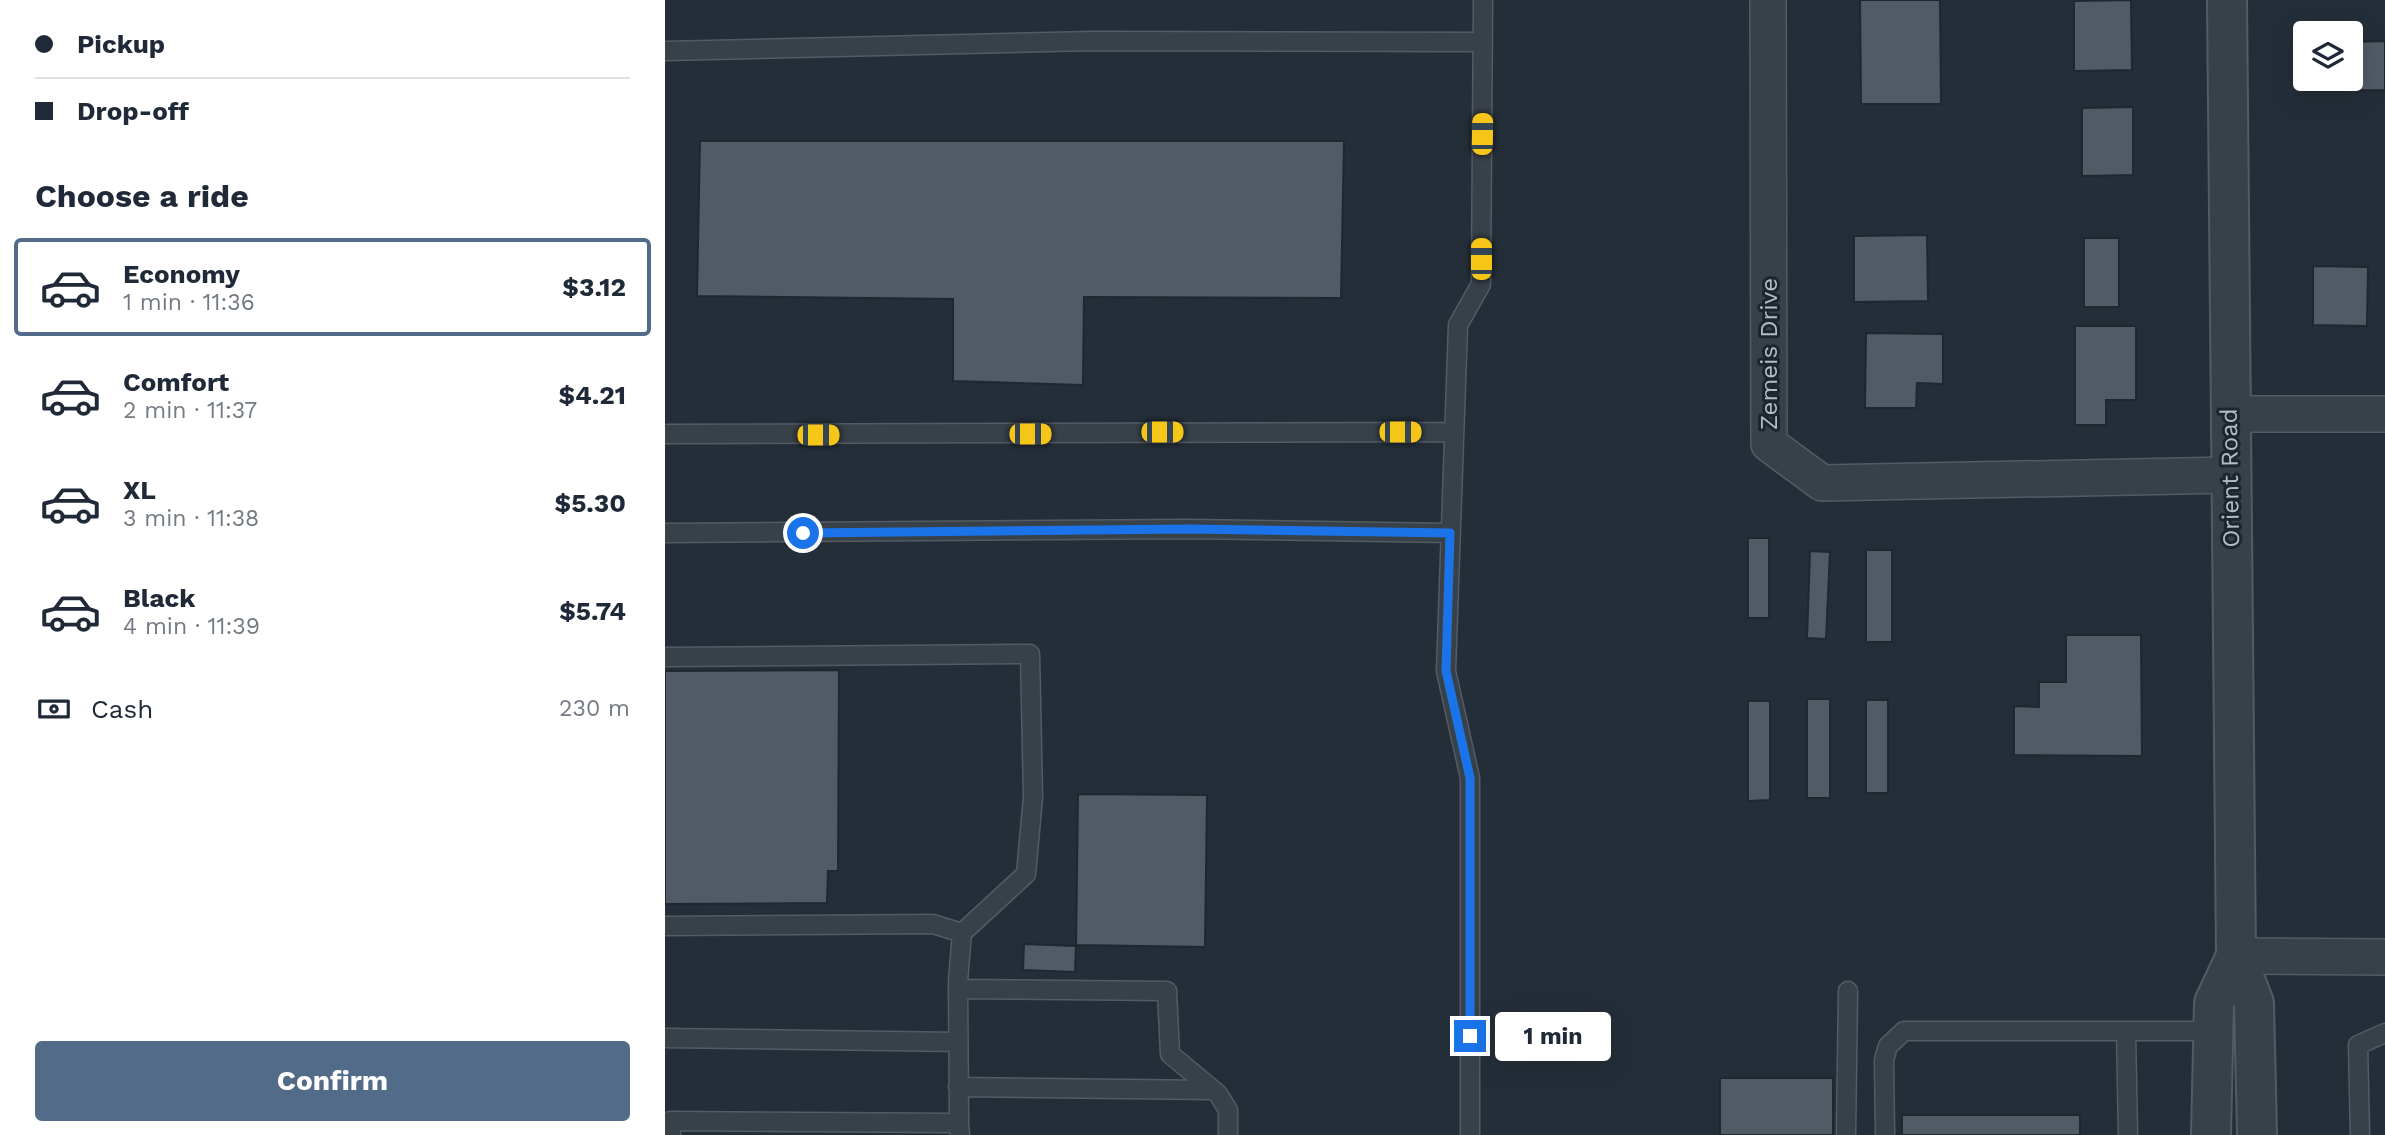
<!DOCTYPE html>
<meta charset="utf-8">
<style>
:root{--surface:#fff;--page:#f6f6f7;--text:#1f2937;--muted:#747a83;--line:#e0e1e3;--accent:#526b88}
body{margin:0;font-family:"Work Sans",sans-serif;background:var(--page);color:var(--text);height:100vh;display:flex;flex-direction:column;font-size:26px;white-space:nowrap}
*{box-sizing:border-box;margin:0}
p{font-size:23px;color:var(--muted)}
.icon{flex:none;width:38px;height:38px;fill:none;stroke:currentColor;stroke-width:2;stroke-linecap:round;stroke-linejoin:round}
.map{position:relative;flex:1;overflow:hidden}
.sheet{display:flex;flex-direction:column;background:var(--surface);width:665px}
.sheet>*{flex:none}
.banner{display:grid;align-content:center;height:154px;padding:0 35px;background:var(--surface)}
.buttons{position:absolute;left:1628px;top:21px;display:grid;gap:14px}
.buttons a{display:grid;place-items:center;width:70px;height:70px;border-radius:7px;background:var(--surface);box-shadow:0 7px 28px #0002;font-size:35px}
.end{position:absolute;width:32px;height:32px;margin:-16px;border:9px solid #1a73e8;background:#fff;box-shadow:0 0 0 4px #fff}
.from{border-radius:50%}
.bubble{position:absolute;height:49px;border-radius:7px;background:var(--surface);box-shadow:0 7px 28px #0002;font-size:23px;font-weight:700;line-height:49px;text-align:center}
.car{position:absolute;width:21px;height:42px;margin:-21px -10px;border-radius:9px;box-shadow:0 0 5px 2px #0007;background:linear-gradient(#f5c518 24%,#345 0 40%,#f5c518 0 76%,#345 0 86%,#f5c518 0)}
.banner b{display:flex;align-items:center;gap:24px;height:66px;font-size:26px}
.banner b+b{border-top:2px solid var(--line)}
.banner i{width:18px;height:18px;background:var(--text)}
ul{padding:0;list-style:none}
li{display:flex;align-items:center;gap:21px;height:98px;margin:0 14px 10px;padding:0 21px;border:4px solid transparent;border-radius:7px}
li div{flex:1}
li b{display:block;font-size:26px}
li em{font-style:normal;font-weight:700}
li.current{border-color:var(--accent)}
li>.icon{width:63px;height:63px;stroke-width:1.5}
h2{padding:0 35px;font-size:32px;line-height:84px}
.pay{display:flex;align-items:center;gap:18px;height:77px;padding:0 35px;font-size:26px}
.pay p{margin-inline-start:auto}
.button{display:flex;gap:14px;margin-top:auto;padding:14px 35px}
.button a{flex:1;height:80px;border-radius:7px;background:var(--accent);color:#fff;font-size:28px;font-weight:700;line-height:80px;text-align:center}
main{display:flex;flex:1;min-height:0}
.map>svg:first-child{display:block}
.building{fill:#505b66;stroke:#1f272f;stroke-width:2}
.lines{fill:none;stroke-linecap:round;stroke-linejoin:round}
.service-casing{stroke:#535b63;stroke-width:21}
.minor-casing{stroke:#535b63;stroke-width:38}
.tertiary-casing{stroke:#535b63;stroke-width:42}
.service{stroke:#384048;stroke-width:18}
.minor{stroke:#384048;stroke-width:35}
.tertiary{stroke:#384048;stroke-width:38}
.route{stroke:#1a73e8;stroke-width:9}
.labels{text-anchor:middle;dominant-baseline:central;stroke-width:6;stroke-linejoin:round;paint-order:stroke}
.street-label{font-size:24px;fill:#b3bbc4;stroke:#1d252d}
</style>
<main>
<section class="sheet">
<div class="banner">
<b><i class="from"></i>Pickup</b>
<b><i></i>Drop-off</b>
</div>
<h2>Choose a ride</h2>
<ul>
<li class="current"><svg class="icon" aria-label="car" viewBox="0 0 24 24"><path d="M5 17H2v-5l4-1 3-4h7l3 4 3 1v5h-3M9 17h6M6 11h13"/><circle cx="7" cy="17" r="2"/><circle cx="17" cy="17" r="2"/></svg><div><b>Economy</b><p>1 min · 11:36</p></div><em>$3.12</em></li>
<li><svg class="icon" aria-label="car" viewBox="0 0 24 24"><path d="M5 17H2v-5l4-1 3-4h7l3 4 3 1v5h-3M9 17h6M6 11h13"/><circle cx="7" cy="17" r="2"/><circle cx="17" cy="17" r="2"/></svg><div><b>Comfort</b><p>2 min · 11:37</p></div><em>$4.21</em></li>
<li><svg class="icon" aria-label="car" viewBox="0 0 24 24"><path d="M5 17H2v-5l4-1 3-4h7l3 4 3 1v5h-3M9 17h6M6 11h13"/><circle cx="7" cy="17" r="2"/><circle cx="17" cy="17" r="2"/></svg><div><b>XL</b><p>3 min · 11:38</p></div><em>$5.30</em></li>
<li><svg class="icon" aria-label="car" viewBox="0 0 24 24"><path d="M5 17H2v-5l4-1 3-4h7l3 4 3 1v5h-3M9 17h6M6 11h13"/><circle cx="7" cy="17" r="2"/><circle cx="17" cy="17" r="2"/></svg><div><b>Black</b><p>4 min · 11:39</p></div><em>$5.74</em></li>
</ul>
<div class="pay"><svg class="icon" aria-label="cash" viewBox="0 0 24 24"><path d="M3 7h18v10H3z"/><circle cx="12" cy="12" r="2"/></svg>Cash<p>230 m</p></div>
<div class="button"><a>Confirm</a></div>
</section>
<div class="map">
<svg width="1720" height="1135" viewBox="0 0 1720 1135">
<rect width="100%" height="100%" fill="#242e38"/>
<path class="building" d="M1195,0H1275L1276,104H1196Z
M1466,0L1467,70L1409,71V1Z
M1720,41V90L1639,91V66L1640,79H1685V42Z
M1468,107V175L1417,176V108Z
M35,141H679L676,298L419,297L418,385L288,381V299L32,296Z
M1262,235L1263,301L1189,302V236Z
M1419,238H1454V307H1419Z
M1648,266L1703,267L1702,326L1648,325Z
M1410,326H1471V400H1441V425H1410Z
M1201,333L1278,334V384L1252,383L1251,408H1200Z
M1083,538H1104V618H1083Z
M1201,550H1227V642H1201Z
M1145,551L1165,552L1161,639L1142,638Z
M1401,635H1476L1477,756L1349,755V706L1374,707V682H1401Z
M174,670L173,871H163L162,903L0,904V671Z
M1142,699H1165V798H1142Z
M1201,700H1223V793H1201Z
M1083,701H1105V800L1083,801Z
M413,794L542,795L540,947L411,945Z
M359,944L411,946L410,972L358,970Z
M1055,1078H1168V1135H1055Z
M1237,1115H1415V1135H1237Z"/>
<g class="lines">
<g class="service-casing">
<path id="service" d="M0,51L430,41L818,42
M0,434L787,432
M0,533L524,529L785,533
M0,657L365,654L368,797L361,874L297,933L293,981L294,1123
M0,926L268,924L297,933
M293,989L502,991L505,1054L553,1094L563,1110V1135
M1461,1031L1463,1135
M0,1038L293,1042
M293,1087L548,1090
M6,1135L5,1121L294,1123L295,1135
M805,1135V778L781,671L793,325L816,284L818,0
M1181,1135L1183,991
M1220,1135L1219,1060L1223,1046L1239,1031H1549
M1695,1135L1693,1045L1720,1033"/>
</g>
<g class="minor-casing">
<path id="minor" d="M1103,0L1104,444L1157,483L1565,475
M1565,414H1720
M1571,956L1720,957"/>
</g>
<g class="tertiary-casing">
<path id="tertiary" d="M1562,0L1571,956L1589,1003L1592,1135
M1546,1135L1549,1003L1571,956"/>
</g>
<use href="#service" class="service"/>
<use href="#minor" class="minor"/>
<use href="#tertiary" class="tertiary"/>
</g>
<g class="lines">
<path class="route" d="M138,533L524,529L785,533L781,671L805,778V1036"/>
</g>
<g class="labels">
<g class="street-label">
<text transform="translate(1104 354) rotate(-90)">Zemeis Drive</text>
<text transform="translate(1565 478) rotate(-91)">Orient Road</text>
</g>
</g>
</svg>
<div class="buttons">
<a><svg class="icon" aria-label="layers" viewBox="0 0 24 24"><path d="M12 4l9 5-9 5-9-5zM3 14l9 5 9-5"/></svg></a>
</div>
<i class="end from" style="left:138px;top:533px"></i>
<i class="end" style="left:805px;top:1036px"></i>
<div class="bubble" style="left:830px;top:1012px;width:116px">1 min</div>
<i class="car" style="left:817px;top:134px;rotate:1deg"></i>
<i class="car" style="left:816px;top:259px;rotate:0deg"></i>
<i class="car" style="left:497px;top:432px;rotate:90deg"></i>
<i class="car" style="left:735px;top:432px;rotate:90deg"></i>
<i class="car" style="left:365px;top:434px;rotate:90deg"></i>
<i class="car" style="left:153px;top:435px;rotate:90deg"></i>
</div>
</main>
